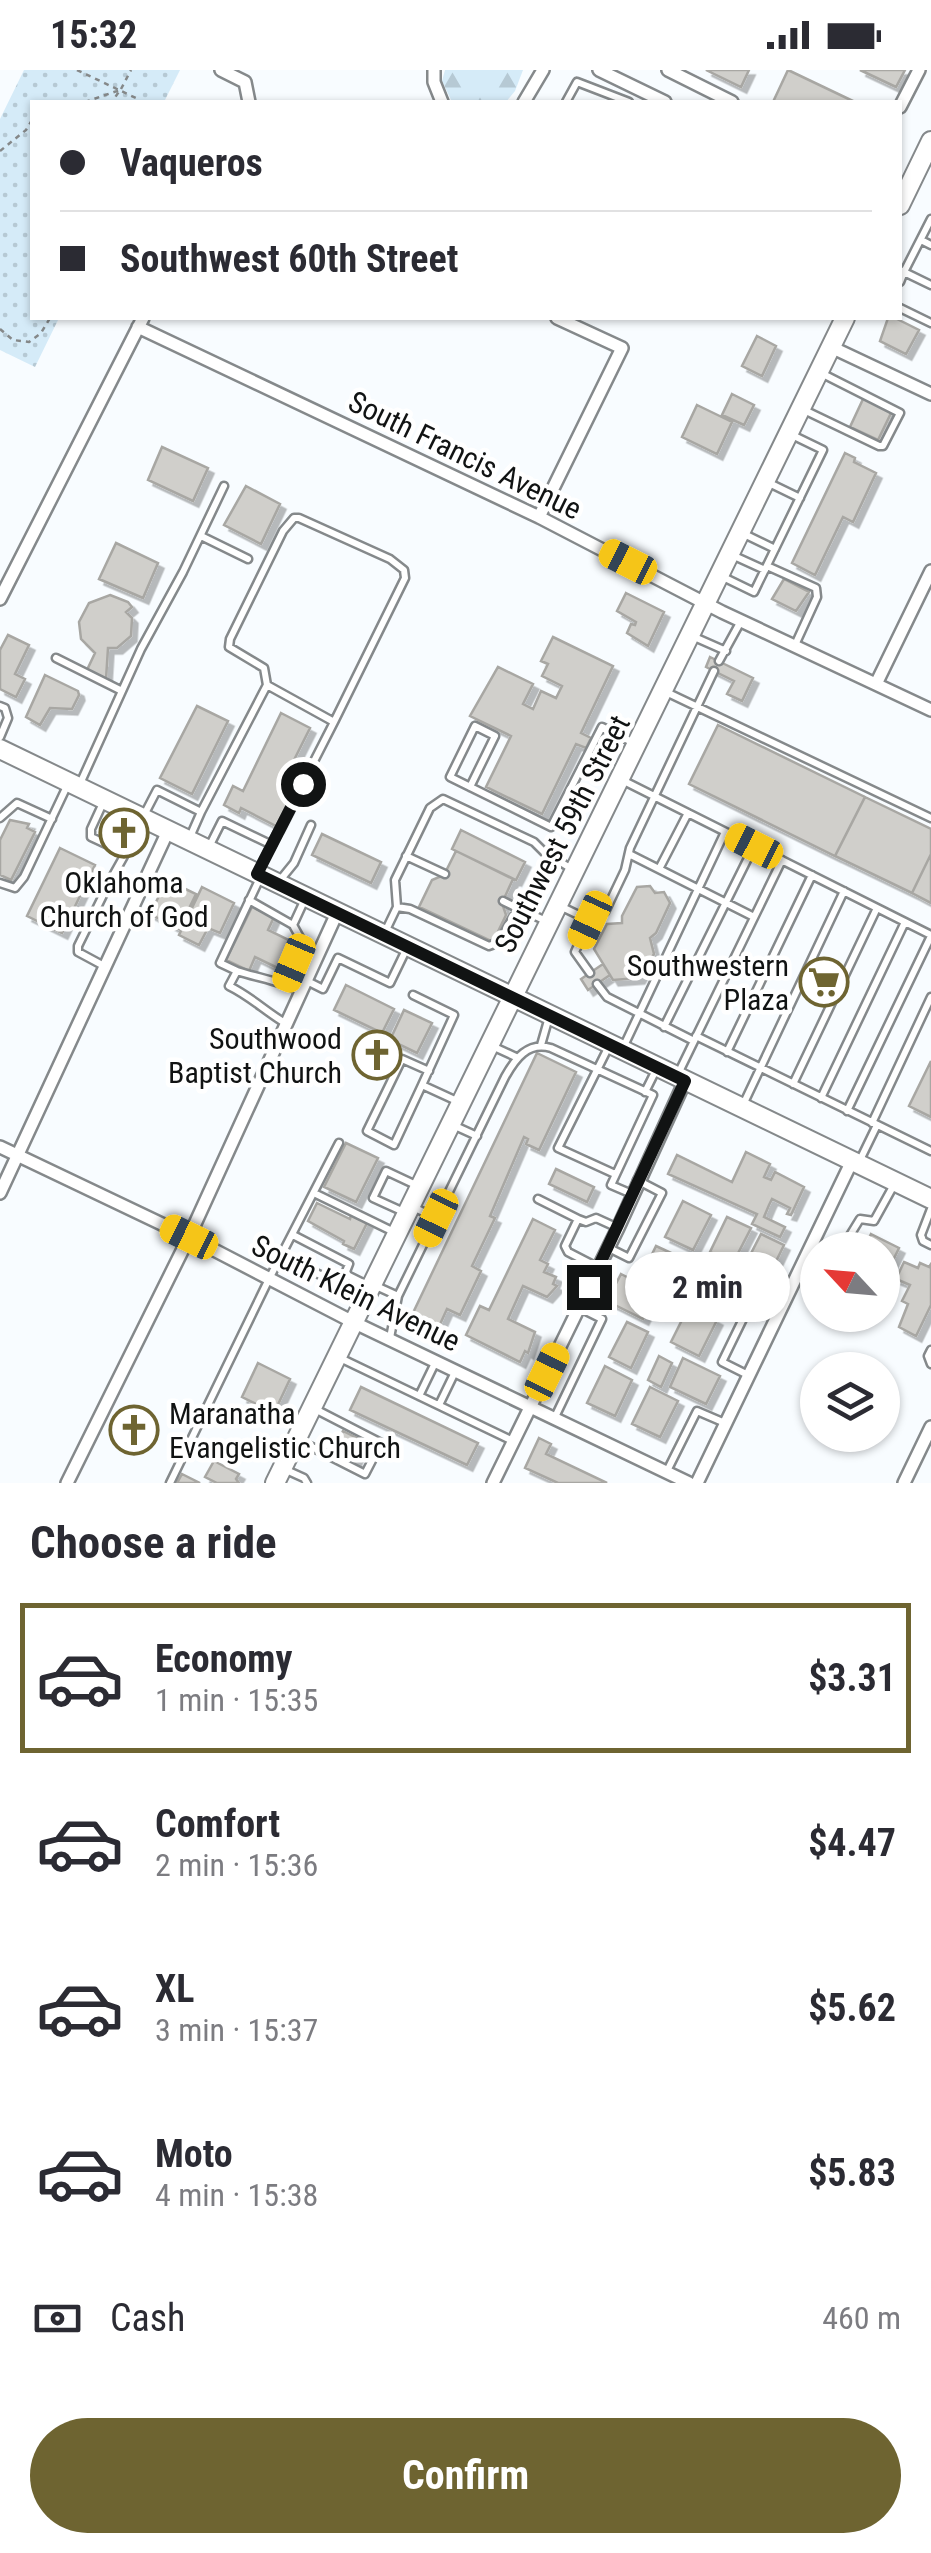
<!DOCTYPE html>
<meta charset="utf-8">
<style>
:root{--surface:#fff;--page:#f7f7f7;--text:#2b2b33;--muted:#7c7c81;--line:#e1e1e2;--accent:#6e6431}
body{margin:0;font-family:"Roboto Condensed",sans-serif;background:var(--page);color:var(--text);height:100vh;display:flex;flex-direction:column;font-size:38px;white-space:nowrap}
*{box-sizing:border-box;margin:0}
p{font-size:32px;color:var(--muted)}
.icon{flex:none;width:55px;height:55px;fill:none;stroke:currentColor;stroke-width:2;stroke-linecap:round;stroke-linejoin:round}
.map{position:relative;height:1413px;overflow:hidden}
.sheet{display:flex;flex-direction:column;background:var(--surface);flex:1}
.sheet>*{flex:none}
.hud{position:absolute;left:30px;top:30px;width:872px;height:220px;border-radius:0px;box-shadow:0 2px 8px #0004;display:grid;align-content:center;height:220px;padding:0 30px;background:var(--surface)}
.needle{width:65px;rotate:296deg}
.controls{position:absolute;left:800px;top:1162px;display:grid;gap:20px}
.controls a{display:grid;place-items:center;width:100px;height:100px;border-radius:50%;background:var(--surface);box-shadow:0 2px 8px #0004;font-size:50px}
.end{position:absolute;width:45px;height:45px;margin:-22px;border:12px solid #111313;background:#fff;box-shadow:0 0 0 5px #fff}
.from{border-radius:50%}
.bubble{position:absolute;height:70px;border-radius:35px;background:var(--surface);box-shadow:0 2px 8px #0004;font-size:32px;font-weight:700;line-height:70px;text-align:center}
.car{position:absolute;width:30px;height:60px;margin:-30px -15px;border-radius:12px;box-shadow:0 0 8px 2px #0007;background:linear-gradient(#f5c518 24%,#345 0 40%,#f5c518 0 76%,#345 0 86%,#f5c518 0)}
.hud b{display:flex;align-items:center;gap:35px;height:95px;font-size:38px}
.hud b+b{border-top:2px solid var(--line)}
.hud i{width:25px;height:25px;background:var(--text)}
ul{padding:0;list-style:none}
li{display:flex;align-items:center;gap:30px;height:150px;margin:0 20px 15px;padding:0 10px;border:5px solid transparent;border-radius:0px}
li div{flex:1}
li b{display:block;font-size:38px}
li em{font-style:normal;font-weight:700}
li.active{border-color:var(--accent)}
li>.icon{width:90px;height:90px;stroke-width:1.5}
h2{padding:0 30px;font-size:45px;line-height:120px}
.pay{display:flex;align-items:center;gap:25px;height:110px;padding:0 30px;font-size:38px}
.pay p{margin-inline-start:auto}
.button{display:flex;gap:20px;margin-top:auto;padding:20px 30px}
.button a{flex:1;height:115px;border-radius:60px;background:var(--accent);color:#fff;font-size:40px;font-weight:700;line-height:115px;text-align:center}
.status{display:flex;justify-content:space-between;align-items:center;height:70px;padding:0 50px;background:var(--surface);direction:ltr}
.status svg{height:28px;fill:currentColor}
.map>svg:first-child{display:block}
.forest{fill:url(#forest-firs)}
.park{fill:url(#park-dots)}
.building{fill:#d0cfcb;stroke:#a8a7a3;stroke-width:2.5;filter:url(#shadow)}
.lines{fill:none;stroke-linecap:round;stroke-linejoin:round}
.lane-casing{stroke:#85898b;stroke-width:11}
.street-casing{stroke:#85898b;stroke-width:16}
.secondary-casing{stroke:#85898b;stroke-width:22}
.path{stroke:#858889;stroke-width:2.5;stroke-dasharray:5 5;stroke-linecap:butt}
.lane{stroke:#fff;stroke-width:6}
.street{stroke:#fff;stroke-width:11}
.secondary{stroke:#fff;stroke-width:18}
.route{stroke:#111313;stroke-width:12}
.labels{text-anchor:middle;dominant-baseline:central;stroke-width:9;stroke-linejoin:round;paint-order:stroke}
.street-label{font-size:30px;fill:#111313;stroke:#fff}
.poi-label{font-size:30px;fill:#111313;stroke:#fff;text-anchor:end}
</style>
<div class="status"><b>15:32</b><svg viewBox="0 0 49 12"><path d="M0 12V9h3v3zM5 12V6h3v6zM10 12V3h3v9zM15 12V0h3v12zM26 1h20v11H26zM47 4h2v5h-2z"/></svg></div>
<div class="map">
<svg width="931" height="1413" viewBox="0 0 931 1413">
<defs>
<pattern id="forest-firs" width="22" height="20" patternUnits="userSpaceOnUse" patternTransform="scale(2.5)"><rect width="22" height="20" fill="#d5ebf8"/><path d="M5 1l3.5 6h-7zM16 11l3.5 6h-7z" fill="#b6c9d4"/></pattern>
<pattern id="park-dots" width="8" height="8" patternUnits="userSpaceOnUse" patternTransform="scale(2.5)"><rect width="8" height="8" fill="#d5ebf8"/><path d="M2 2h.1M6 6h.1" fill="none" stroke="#b6c9d4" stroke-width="1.8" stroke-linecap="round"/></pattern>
<filter id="shadow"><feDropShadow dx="5.5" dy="5.5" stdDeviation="0" flood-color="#0004"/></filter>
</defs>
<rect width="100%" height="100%" fill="#f8fcff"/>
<path class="forest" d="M445,0H523L515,21L506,32H452L442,11Z"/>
<path class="park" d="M24,0H180L164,32H32V248H59L35,297L0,280V49Z"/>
<path class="building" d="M706,0H749L741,17Z
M788,0L855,32H773Z
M860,0H905L896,17Z
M888,248H895L919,260L906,284L880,271Z
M757,266L776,276L762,306L742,296Z
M732,324L754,335L744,355L722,345Z
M864,327L892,341L878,370L850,357Z
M697,335L732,352L717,384L682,367Z
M162,377L208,398L193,431L148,410Z
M845,383L855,388L854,392L876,403L853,452L843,447L815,505L792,493Z
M246,416L280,434L261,474L224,455Z
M116,473L158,493L143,528L99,509Z
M784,509L809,522L796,541L772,529Z
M626,523L664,542L648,576L627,563L631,554L635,555L636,552L617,541Z
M110,525L128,532L132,537L126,542L132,548L131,566L117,578H108L106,609L87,600L95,583L81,569L79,552L89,533Z
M8,565L29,575L15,604L25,609L16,627L0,619V580Z
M553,567L613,596L581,663L591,668L586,678L576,674L542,744L486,717L511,666L470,646L498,597L533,614L523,634L533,639L541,621L556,628L562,616L542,606L548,594L541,591Z
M710,587L753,608L742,631L727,624L734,611L706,597Z
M45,605L78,621L79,625L72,639L50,638L40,655L26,647Z
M197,636L228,651L192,724L160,708Z
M281,643L310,658L279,720L293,727L278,757L241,738L239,743L224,735L233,716L243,721Z
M718,655L865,727L835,786L689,714Z
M865,727L931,759V784L912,823L835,786Z
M10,750L29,754L27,758L35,762L11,810L0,805V770Z
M461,760L525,792L516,810L452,779Z
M322,764L381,792L371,813L312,785Z
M60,778L95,795L62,863L27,846Z
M456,781L513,809L502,833L506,845L493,872L419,837L432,810L444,805Z
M931,784V833L912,823Z
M167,810L196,824L179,859L150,844Z
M650,816L655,823L664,822L670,833L656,863L650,868L654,884L639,908L613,910L594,879L607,854L622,853V846L637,817Z
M202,817L234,833L220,863L208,858L199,875L179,865Z
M252,837L274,847L268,860L297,874L284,901L255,887L249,901L226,890Z
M603,894L610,905L588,920L581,909Z
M346,915L394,939L382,963L334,940Z
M404,940L432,953L417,983L390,970Z
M537,983L576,1002L539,1080L526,1074L528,1069L524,1067L490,1146L495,1148L472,1196L481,1201L460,1245L447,1239L436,1263L413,1252L412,1245Z
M931,991V1047L909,1036Z
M346,1073L378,1088L356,1132L324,1117Z
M746,1082L770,1094L764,1107L771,1110L775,1102L804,1117L791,1145L787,1144L790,1138L772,1129L769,1135L764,1147L785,1157L780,1167L752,1154L757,1144L668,1104L677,1085L732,1112Z
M556,1099L594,1117L587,1132L549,1114Z
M683,1131L711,1145L693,1180L665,1167Z
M317,1133L350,1149L351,1145L367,1153L354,1179L343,1174L344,1171L308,1151Z
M727,1147L751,1158L733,1193L710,1182Z
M533,1149L555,1160L540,1190L548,1194L544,1202L556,1207L553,1214L557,1216L547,1227L523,1216L508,1249L535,1262L528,1283L525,1281L520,1292L466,1265L480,1236L489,1240Z
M761,1164L784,1175L767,1210L743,1199Z
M871,1164L899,1178L882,1213V1180H863Z
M656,1176L693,1193L681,1216L645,1199Z
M904,1192L918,1198L920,1193L929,1197L931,1194V1235L916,1266L899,1257L908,1234L902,1231L910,1215L896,1209Z
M705,1195L741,1213L728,1240L692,1224Z
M621,1204L656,1222L643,1249L607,1231Z
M689,1236L717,1250L699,1286L671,1272Z
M627,1252L648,1262L631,1298L609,1287Z
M659,1286L672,1293L661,1317L648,1310Z
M683,1288L720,1306L706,1334L670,1317Z
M258,1293L290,1309L274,1343L242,1327Z
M605,1296L632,1310L615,1346L587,1333Z
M361,1317L478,1373L467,1395L350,1340Z
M650,1317L678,1331L660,1367L632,1354Z
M343,1361L363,1371L354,1394L332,1383Z
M539,1368L551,1374L546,1384L607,1413H558L525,1398Z
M214,1391L239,1404L236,1409L239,1413H217L205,1407Z
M182,1404L200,1413H177Z"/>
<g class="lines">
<g class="lane-casing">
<path id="lane" d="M566,32L577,12L629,32
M921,170L931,175
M900,200L904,202L931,149
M900,212L904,202L931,215
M900,238L931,253
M802,339L879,376H883L900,343L819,302
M767,412L800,428
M742,463L775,479
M201,466L248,489
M732,485L765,500
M767,496L816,518L817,527L795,575
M721,506L754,522L823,380L790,364
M692,566L726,581
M56,588L122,621
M719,591L741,551
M267,615L264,598L229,577L230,569L283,461L294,448H299L390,489L404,500L405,508L334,652
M666,622L931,748
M0,636L5,638L8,648L0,667
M622,710L931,865
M79,716L141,579L183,502L224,416
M470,717L495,666L475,656L450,707L551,757L602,657L636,674
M103,733L91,759V767L121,781L124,786L110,811
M201,742L267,615L334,652L257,803
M143,747L157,720L201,742L190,767
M0,748L17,733L52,749
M208,779L222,751L272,775
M629,784L754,847
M406,786L445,804
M659,799L688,743
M260,808L220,893L237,901L229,916C250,926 265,941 285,953
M281,809L294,793L311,755
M0,813L15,818L24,807L68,714
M249,830L293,855L303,873L286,913
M503,831L519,839
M397,837L410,839L489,876C507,870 507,850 520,839L546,851
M562,837L589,850
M293,855L305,829
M386,860L397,837L395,810L430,738L443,729L534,772L545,783L572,799
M104,896L78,882V876L110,811L138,826
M237,901C258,908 282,911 301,922
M590,903L575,882L589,850L605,842L625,800L630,778L714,601
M307,911L323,919L338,888L390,913L406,880
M597,914L607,927L694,971
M413,925L454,945L422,1015
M664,957L754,776
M696,966L931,1081
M541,975L549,947
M492,976L518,988
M609,976L558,1078L615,1104
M622,980L725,762
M727,982L812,805
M429,1001L402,989L367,1061L394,1075L422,1015L459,1032
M677,1006L782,790
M793,1014L877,838
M645,1022L656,1000
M821,1028L905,852
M742,1037L844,821
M847,1041L931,866
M872,1053L931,927
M455,1056L477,1066
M860,1090L877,1055
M314,1123L394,1162
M538,1129L578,1149L565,1176L568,1182L597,1197
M415,1138L436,1148
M931,1139L921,1165L923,1171L931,1175
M406,1143L373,1128L386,1101L418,1116
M578,1149L586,1152L596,1148L618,1158
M293,1165L349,1194L345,1204
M609,1178L629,1188L662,1123L637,1110
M841,1180L860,1149L874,1151L895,1113
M283,1187L339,1214L345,1204L369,1216
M376,1216L398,1226
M390,1268L398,1226L505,1007C515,989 528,971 551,978L653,1025L611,1115L632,1124
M931,1280L928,1286L931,1294
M338,1287L513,1371
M748,1305L722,1292L758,1218L785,1230
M419,1326L436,1291
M439,1335L456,1300
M555,1347L602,1249L580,1238
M298,1370L365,1404L381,1373L313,1338
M284,1399L304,1408L307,1413
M667,1401L697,1341L725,1353
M170,1413L269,1209L339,1073"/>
</g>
<g class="street-casing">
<path id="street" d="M221,0L245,12
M434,0V12L442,32
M599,0L665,32
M668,0L732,32
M245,12L249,32
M524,32L543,0
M900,37L919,0
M138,257L539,447L722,542L931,640
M831,277L931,324
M539,447L622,278L557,248
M0,529L143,248
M876,614L931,501
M0,1077L189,1167L353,1252L689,1413
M0,1123L168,761
M67,1413L189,1167L337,843
M493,1413L618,1158L685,1011
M697,1413L852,1091
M904,1413L931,1357"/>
</g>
<g class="secondary-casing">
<path id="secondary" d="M900,135L931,71
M0,679L931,1129
M275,1413L845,248"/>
</g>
<path class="path" d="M77,0L138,29
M121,19L131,0
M85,32L120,20L112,32
M0,81L26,60L32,50
M0,259L13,270L29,272L41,263L50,248"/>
<use href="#lane" class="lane"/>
<use href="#street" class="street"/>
<use href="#secondary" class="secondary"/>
</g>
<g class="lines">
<path class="route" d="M303,714L257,804L685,1011L589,1217"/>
</g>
<defs>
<g id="church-ring" transform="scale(2.5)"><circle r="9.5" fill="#fff" stroke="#6e6431" stroke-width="1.5"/><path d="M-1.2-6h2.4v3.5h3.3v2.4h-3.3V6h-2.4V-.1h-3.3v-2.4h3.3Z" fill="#6e6431"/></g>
<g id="supermarket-ring" transform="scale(2.5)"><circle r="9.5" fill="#fff" stroke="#6e6431" stroke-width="1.5"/><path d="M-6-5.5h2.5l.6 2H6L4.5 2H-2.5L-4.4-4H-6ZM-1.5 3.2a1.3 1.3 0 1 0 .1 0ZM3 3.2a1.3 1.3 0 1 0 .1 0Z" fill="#6e6431"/></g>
</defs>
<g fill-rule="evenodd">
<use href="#church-ring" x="124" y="763"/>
<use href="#supermarket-ring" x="824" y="912"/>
<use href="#church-ring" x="377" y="985"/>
<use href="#church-ring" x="134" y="1360"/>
</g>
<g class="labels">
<g class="street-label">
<text transform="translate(465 385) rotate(26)">South Francis Avenue</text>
<text transform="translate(562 764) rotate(-63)">Southwest 59th Street</text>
<text transform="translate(356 1223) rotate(26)">South Klein Avenue</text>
</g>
<g class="poi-label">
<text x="124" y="812" text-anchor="middle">Oklahoma<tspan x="124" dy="34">Church of God</tspan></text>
<text x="789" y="895">Southwestern<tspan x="789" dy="34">Plaza</tspan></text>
<text x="342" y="968">Southwood<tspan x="342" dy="34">Baptist Church</tspan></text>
<text x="169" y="1343" text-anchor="start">Maranatha<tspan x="169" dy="34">Evangelistic Church</tspan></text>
</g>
</g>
</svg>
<div class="controls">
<a><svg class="needle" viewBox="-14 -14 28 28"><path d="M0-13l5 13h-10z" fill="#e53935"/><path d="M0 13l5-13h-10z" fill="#7c7c81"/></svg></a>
<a><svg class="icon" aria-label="layers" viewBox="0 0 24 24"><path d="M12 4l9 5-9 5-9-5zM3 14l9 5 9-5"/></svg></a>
</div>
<i class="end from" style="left:303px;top:714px"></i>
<i class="end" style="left:589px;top:1217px"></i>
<div class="bubble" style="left:625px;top:1182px;width:165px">2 min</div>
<i class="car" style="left:628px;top:492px;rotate:297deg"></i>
<i class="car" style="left:754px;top:776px;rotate:297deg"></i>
<i class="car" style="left:590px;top:850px;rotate:205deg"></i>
<i class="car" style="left:294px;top:893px;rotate:203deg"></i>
<i class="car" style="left:436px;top:1148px;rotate:206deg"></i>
<i class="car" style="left:189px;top:1167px;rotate:296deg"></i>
<i class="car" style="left:547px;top:1302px;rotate:26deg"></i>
<div class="hud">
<b><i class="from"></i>Vaqueros</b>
<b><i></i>Southwest 60th Street</b>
</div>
</div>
<section class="sheet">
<h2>Choose a ride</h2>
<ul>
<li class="active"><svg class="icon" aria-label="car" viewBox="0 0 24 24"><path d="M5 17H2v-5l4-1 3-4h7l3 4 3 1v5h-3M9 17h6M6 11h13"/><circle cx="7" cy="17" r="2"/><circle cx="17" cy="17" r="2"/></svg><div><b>Economy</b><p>1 min · 15:35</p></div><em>$3.31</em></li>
<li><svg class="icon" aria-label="car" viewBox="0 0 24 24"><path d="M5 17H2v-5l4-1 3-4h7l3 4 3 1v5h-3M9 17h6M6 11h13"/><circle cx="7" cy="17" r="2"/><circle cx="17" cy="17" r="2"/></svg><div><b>Comfort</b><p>2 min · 15:36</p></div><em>$4.47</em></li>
<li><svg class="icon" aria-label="car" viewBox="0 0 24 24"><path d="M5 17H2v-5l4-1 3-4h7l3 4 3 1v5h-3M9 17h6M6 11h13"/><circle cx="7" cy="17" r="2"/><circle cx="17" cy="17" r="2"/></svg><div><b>XL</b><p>3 min · 15:37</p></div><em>$5.62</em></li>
<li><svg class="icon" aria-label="car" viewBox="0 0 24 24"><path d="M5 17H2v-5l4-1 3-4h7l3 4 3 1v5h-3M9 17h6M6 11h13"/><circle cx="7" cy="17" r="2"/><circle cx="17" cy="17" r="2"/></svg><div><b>Moto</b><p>4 min · 15:38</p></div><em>$5.83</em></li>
</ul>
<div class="pay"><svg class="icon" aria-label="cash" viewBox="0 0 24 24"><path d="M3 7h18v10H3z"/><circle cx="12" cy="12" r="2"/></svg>Cash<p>460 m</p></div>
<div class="button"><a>Confirm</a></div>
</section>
